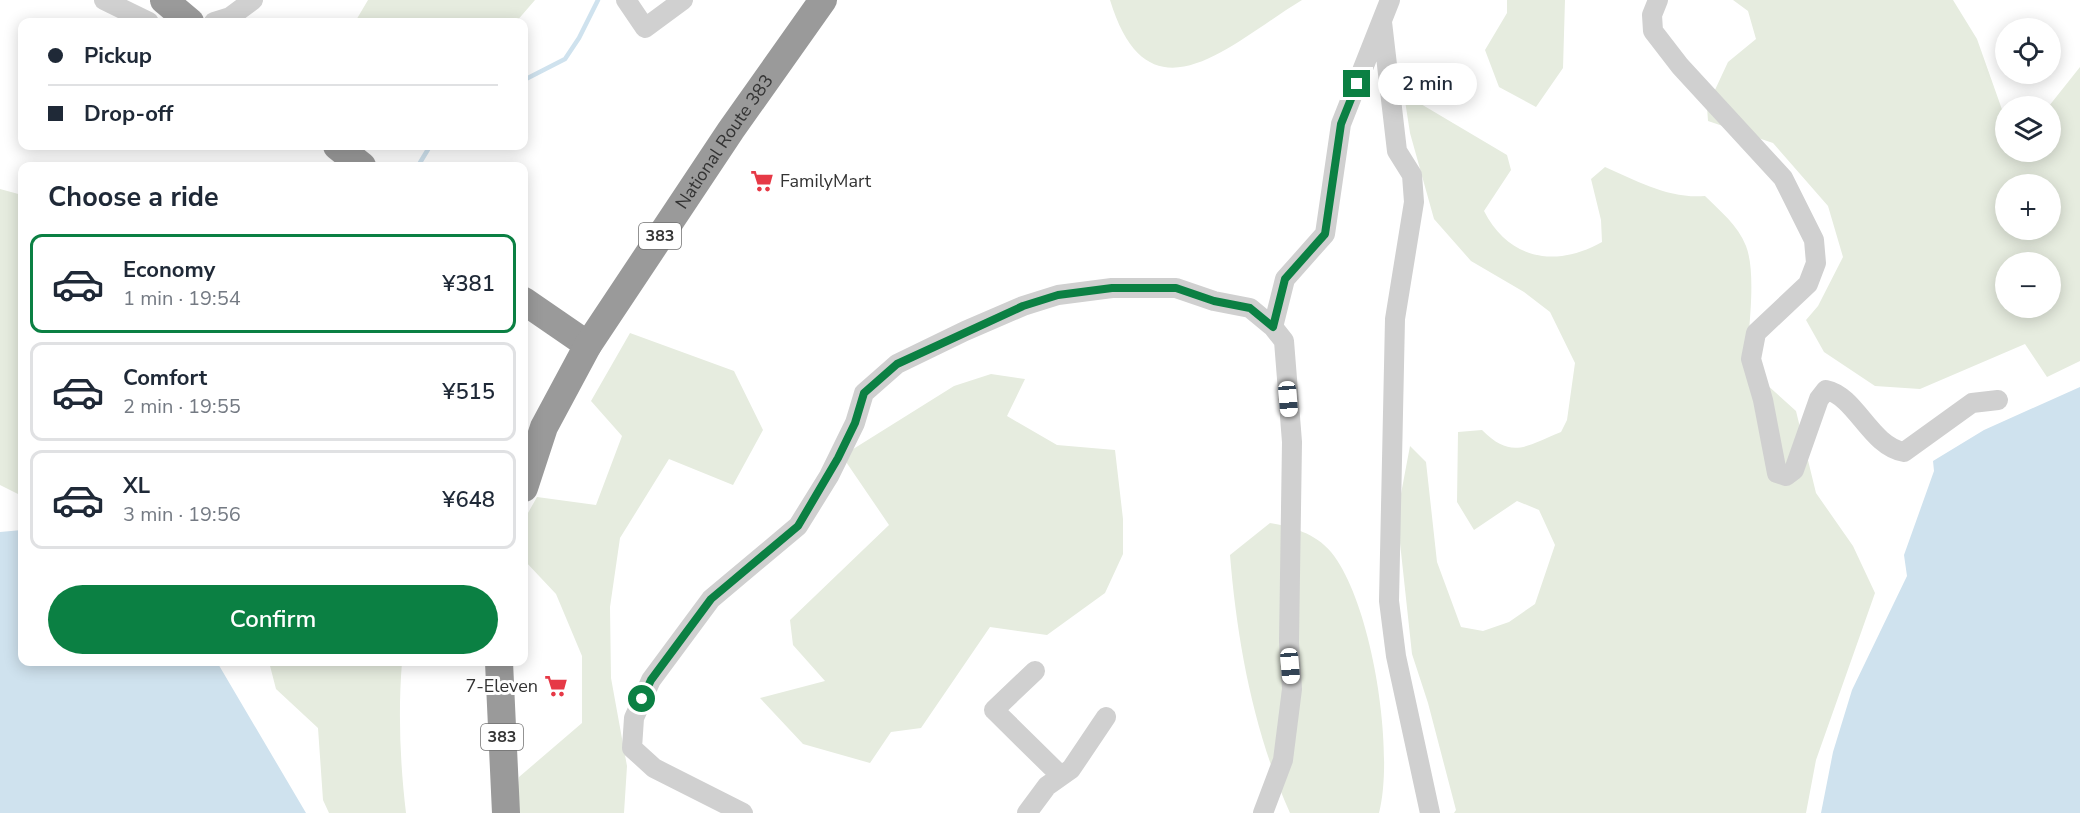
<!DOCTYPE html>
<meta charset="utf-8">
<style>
:root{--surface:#fff;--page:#f6f6f7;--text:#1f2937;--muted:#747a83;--line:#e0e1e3;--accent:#0b8043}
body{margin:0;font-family:"Nunito Sans",sans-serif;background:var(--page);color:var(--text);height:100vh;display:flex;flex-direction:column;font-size:22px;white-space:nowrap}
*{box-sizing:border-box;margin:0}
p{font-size:20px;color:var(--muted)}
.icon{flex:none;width:33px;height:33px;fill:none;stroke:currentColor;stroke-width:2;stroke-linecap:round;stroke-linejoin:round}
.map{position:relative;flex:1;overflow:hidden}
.sheet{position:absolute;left:18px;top:162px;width:510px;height:504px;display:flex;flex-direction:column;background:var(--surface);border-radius:12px;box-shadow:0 3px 15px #0003}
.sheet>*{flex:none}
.hud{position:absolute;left:18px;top:18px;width:510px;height:132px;border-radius:12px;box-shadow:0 3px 15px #0003;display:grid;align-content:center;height:132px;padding:0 30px;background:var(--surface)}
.tools{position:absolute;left:1995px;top:18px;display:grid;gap:12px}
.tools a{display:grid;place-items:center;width:66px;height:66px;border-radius:50%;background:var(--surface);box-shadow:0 3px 15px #0003;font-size:30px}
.end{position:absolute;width:27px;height:27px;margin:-14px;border:8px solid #0b8043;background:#fff;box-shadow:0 0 0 3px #fff}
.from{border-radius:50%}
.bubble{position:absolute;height:42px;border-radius:21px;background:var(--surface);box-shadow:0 3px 15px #0003;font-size:20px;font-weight:600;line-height:42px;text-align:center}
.car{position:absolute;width:18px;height:36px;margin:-18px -9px;border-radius:8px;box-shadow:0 0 4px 2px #0007;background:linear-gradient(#fff 24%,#345 0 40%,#fff 0 76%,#345 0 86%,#fff 0)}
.hud b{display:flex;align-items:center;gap:21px;height:57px;font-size:22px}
.hud b+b{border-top:2px solid var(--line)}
.hud i{width:15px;height:15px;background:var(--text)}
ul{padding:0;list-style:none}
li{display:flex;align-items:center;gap:18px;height:99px;margin:0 12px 9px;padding:0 18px;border:3px solid var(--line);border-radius:12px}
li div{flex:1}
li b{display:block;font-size:22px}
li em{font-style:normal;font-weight:600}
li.on{border-color:var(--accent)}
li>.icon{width:54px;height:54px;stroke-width:1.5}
h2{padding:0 30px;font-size:27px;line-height:72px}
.button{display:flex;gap:12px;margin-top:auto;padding:12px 30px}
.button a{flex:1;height:69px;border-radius:36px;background:var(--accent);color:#fff;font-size:24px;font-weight:600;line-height:69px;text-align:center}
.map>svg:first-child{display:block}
.green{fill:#e6ecdf;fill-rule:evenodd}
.water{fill:#cfe2ee}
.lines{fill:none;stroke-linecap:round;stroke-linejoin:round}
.stream{stroke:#cfe2ee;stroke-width:4.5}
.minor{stroke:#d0d0d0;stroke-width:20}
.highway{stroke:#9a9a9a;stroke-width:28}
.route{stroke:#0b8043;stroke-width:8}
.labels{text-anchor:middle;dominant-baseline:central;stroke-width:6;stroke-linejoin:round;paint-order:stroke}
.shield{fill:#fff;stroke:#707070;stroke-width:1.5}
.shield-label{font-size:16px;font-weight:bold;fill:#333}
.street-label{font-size:18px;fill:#333;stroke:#fff}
.poi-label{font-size:18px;fill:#333;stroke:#fff;text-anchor:start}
</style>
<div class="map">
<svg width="2080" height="813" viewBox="0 0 2080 813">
<rect width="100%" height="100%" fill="#fff"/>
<path class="green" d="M368,0H535L516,22H355Z
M1110,0H1302C1231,43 1149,128 1110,0Z
M1507,0H1565L1563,68L1536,107L1499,87L1485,50L1507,13Z
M1733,0H1953L1977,39L2005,118L2006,152H2050L2049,106L2080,67V361L2047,377L2025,344L1920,389L1875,386L1824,352L1806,320L1818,306L1843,257L1828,206L1773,143L1708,121L1707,107L1728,62L1756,39L1748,11ZM2006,184H2050V230H2006ZM2006,262H2050V308H2006Z
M1404,94L1507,155L1511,170L1484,211C1509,260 1556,268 1602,242L1601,220L1591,179L1605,167C1637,181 1669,199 1705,196C1720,211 1738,225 1746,246C1757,274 1748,335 1746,366L1796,411L1816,493L1853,546L1875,593L1816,760L1806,813H1454L1456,810L1428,703L1412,654L1397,515L1410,446L1426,462L1437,562L1461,627L1483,631L1509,622L1535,604L1555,545L1539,510L1517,501L1474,530L1457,502L1458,432L1482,430C1512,460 1526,446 1561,432L1567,420L1575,363L1550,312L1524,292L1471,261L1434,219L1410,133Z
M0,189L22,195V496L0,485Z
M630,333L734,371L763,430L733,485L669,459L620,538L610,607L611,678L627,766L624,813H516L519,777L582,723V656L556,594L524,560V520L537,497L596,505L622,436L591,401Z
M991,374L1025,379L1007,416L1057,445L1115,450L1123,519V554L1105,593L1047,635L990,627L921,728L891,732L870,763L803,744L760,698L825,681L793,645L790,620L889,525L842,456L954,386Z
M1270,523C1292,527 1315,533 1331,552C1372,602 1395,751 1379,813H1290C1254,733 1237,642 1230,555Z
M269,662H402C398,712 400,763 406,813H329L323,800L318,728L276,689Z"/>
<path class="water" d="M2080,387V813H1821L1833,752L1852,690L1907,576L1904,555L1934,471L1933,461L1984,430Z
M22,530V662H217L306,813H0V532Z"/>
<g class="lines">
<path class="stream" d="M524,80L565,59L579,38L598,0
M418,166L430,146"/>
<path class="minor" d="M104,0L149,22
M626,0L645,28L683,0
M1658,0L1652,15L1653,31L1680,66L1783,178L1814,240L1816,263L1808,284L1756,333L1751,359L1763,400L1777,473L1786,476L1794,470L1819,399L1826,390C1856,396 1870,446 1904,452L1972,403L1998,400
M214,22L230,17L253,0
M1382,22L1397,151L1412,175L1414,202L1395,319L1389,601L1396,656L1430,813
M1273,327L1285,279L1325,234L1341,124L1390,0
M1035,671L994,710L1061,776
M743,813L654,768L632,748L634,718L651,680L711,599L798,526L829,476L855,423L864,393L897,364L965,331L1023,306L1058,295L1112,288H1176L1214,301L1250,308L1273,327L1284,341L1292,442L1289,642L1292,689L1283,760L1263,813
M1027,813L1047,786L1071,769L1106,717"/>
<g class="highway">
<path d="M164,0L190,22"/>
<path d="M337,146L362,166"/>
<path d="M524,301L588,345"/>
<path id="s1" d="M524,488L544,427L588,345L731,130L823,0"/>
<path d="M499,662L506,813"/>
</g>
</g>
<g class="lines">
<path class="route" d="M642,699L651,680L711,599L798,526L838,458L855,423L864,393L897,364L1023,306L1058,295L1112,288H1176L1214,301L1250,308L1273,327L1285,279L1325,234L1341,124L1357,84"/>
</g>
<defs>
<g id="supermarket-bare" transform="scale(1.8)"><path d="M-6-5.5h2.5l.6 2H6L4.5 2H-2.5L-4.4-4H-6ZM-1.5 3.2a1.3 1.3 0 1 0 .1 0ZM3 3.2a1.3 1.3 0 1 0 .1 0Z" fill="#e63946" stroke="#fff" stroke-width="2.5" paint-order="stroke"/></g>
</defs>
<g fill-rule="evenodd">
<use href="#supermarket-bare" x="762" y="181"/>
<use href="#supermarket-bare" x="556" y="686"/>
</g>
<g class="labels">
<g class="shield">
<rect x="639" y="223" width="42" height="26" rx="4.5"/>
<rect x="481" y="724" width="42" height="26" rx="4.5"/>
</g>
<g class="shield-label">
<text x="660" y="236">383</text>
<text x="502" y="737">383</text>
</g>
<g class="street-label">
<text stroke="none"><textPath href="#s1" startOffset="402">National Route 383</textPath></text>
</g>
<g class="poi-label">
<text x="780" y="181">FamilyMart</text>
<text x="538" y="686" text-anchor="end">7-Eleven</text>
</g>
</g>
</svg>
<div class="tools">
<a><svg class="icon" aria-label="locate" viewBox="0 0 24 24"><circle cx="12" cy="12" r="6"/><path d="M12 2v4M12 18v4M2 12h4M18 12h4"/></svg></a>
<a><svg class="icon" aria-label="layers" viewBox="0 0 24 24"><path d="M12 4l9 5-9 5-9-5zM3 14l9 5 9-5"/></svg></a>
<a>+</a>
<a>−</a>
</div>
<i class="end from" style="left:642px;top:699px"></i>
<i class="end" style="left:1357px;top:84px"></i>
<div class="bubble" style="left:1378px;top:63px;width:99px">2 min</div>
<i class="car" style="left:1288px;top:399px;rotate:175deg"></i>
<i class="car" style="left:1290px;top:666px;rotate:175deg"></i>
<div class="hud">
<b><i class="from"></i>Pickup</b>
<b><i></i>Drop-off</b>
</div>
<section class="sheet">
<h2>Choose a ride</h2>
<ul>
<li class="on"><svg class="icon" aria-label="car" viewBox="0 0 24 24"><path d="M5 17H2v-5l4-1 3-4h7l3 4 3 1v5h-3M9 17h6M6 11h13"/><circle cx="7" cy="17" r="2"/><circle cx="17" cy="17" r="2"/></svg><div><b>Economy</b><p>1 min · 19:54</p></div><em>¥381</em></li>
<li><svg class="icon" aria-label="car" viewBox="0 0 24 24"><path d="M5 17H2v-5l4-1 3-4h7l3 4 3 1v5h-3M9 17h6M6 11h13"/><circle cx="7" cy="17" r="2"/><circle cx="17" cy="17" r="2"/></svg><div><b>Comfort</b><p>2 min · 19:55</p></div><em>¥515</em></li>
<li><svg class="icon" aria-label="car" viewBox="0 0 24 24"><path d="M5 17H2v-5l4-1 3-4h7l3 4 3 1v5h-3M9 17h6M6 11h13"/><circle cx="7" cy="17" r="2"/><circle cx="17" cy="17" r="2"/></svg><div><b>XL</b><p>3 min · 19:56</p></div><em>¥648</em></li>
</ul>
<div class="button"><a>Confirm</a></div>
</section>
</div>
